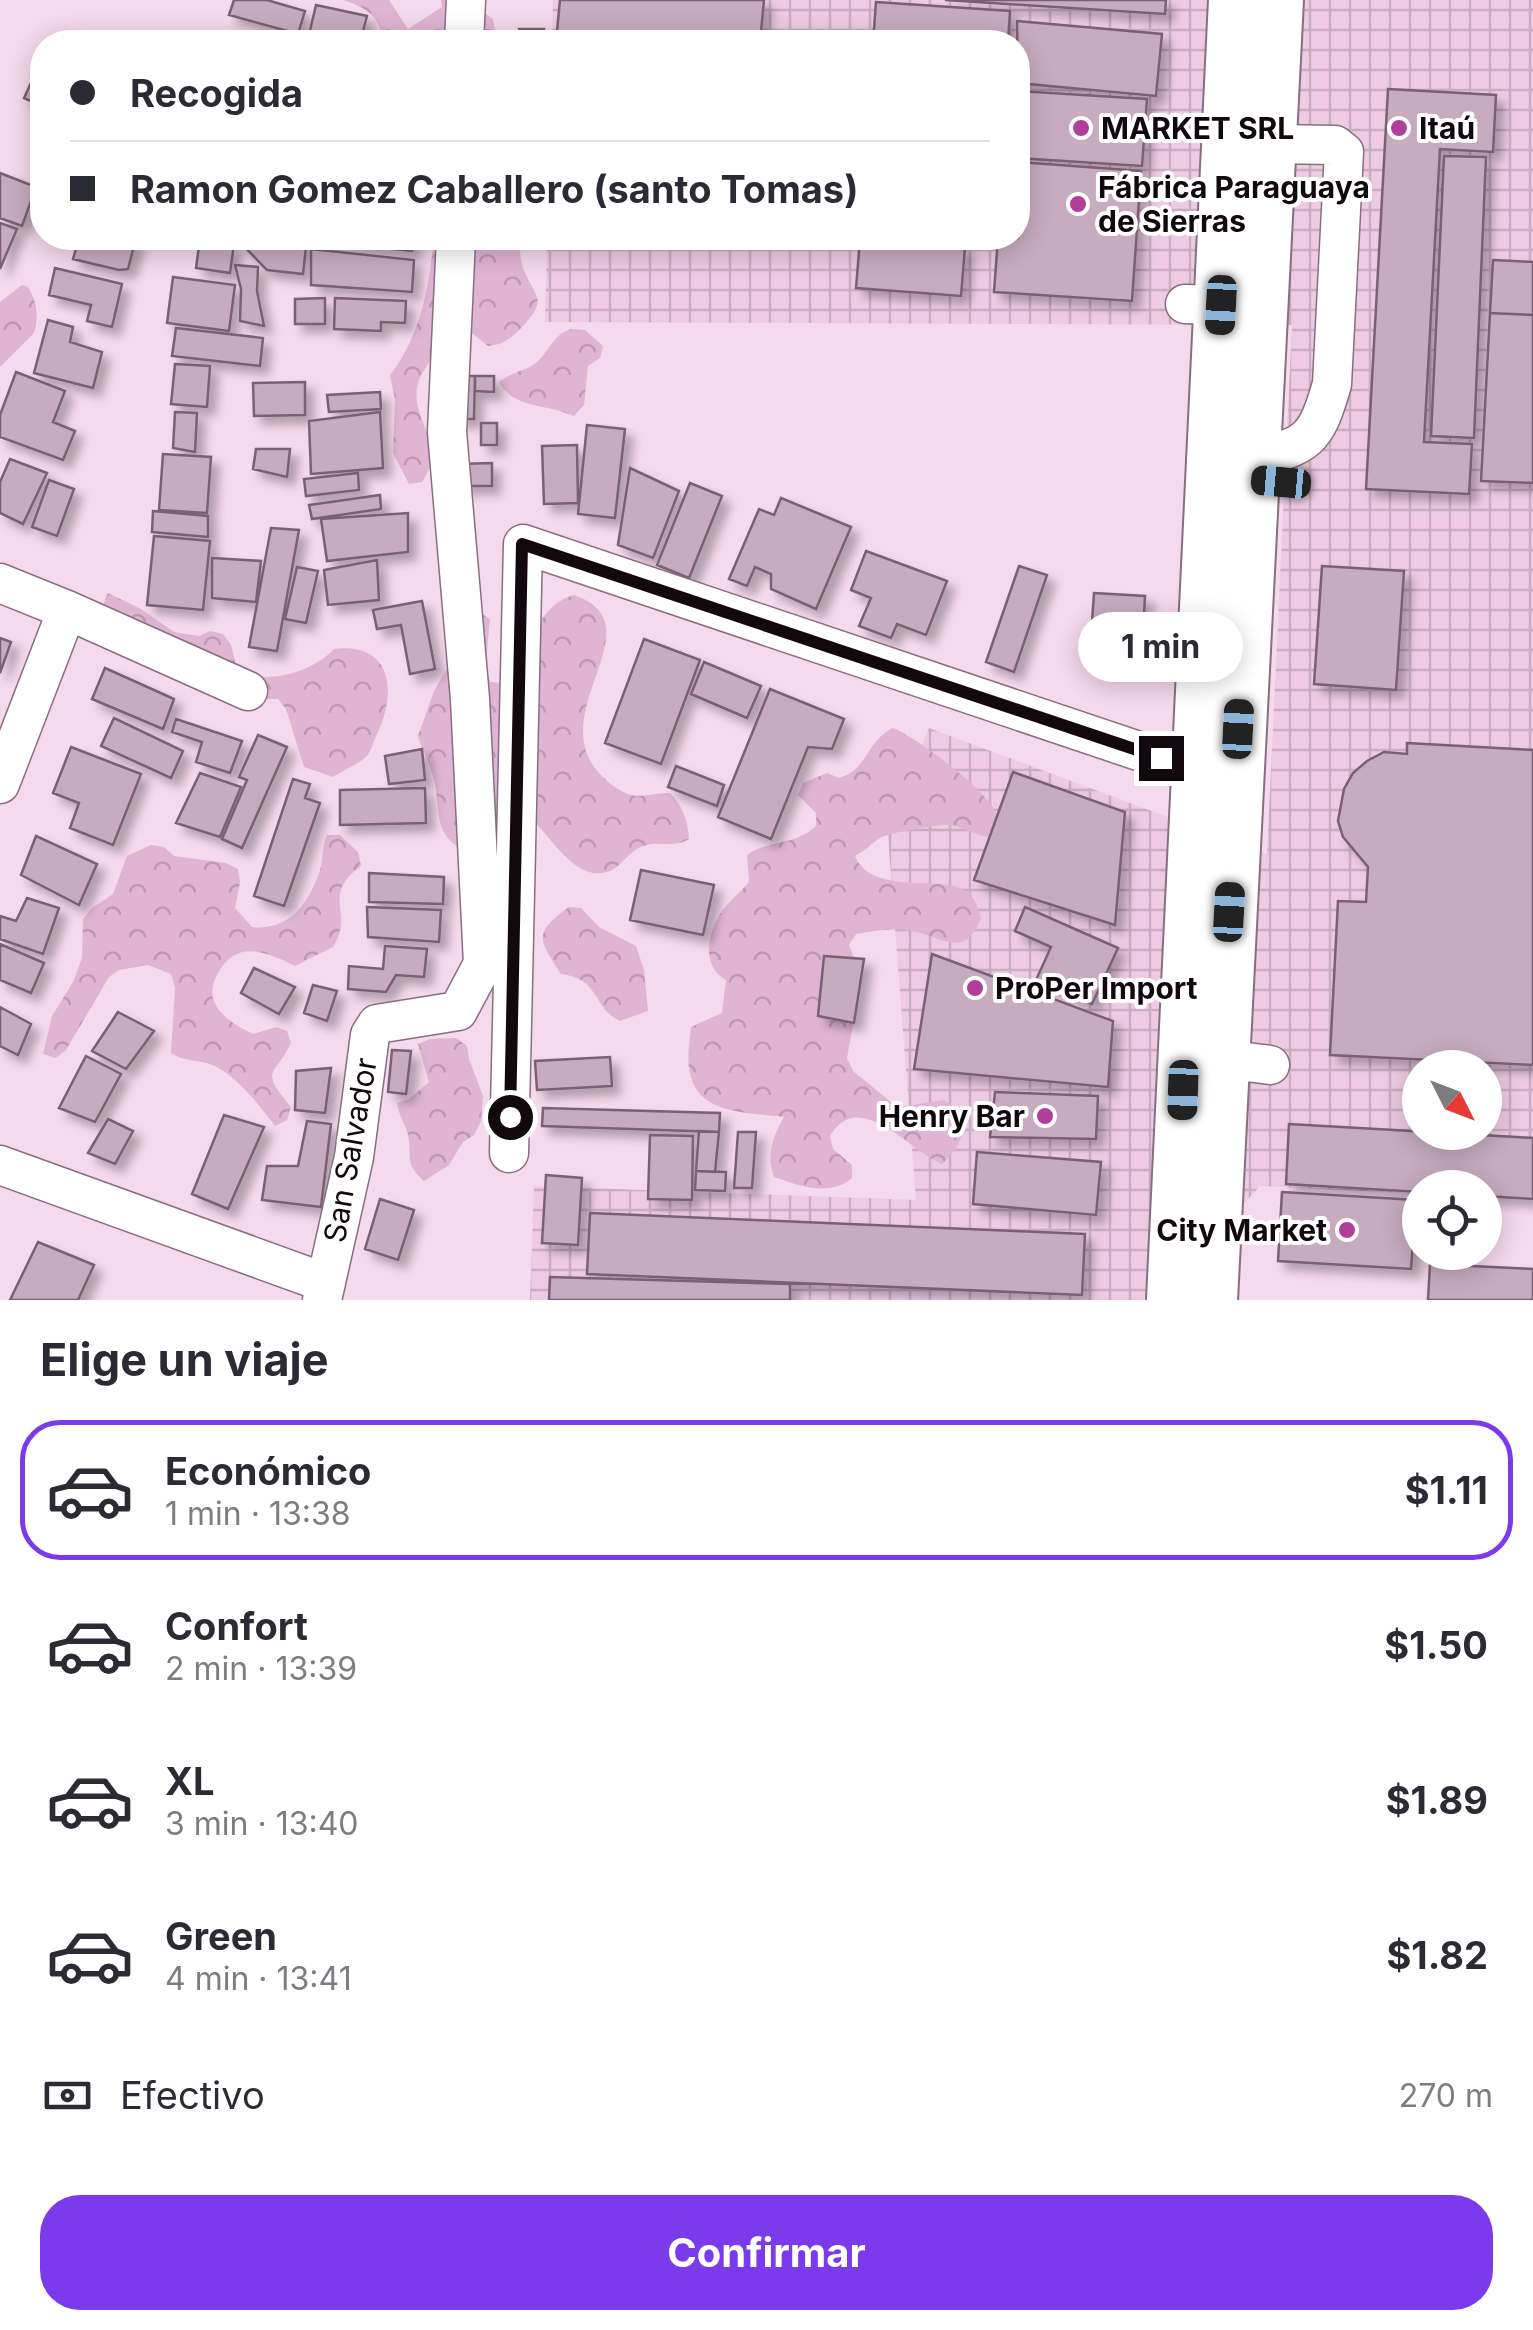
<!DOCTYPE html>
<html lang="es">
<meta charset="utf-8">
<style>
:root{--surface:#fff;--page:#f2f2f3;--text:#2b2b33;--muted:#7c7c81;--line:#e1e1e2;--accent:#7c3aed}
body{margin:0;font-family:Inter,sans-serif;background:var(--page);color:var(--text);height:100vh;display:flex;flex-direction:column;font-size:38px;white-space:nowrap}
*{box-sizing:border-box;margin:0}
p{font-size:32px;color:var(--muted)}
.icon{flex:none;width:55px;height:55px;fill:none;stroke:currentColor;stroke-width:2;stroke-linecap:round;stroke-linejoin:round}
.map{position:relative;height:1300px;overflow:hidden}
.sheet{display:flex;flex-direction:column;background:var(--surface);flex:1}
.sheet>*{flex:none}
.banner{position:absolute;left:30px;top:30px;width:1000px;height:220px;border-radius:40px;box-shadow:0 5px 25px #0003;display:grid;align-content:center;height:220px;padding:0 40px;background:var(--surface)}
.needle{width:65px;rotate:132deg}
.tools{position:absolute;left:1402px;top:1050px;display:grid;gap:20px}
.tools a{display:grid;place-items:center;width:100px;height:100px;border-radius:50%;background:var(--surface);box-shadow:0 5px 25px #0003;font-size:50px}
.end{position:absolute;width:45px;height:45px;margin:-22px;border:12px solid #12090f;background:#fff;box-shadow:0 0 0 5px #fff}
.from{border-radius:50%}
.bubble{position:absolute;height:70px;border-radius:35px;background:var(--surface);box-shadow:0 5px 25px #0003;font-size:32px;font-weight:700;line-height:70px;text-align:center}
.car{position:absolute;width:30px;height:60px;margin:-30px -15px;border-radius:12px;box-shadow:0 0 8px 2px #0007;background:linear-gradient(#222 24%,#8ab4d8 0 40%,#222 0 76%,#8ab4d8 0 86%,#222 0)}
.banner b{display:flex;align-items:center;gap:35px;height:95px;font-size:38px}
.banner b+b{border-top:2px solid var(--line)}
.banner i{width:25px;height:25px;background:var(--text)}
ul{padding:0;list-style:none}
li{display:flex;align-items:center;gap:30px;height:140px;margin:0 20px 15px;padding:0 20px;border:5px solid transparent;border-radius:40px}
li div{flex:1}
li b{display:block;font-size:38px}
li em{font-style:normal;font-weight:700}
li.current{border-color:var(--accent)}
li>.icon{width:90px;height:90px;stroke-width:1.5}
h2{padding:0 40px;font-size:45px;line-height:120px}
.pay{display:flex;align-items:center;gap:25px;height:110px;padding:0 40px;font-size:38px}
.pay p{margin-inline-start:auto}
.primary-button{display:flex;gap:20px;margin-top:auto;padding:20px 40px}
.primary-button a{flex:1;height:115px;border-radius:40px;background:var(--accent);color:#fff;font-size:40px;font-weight:700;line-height:115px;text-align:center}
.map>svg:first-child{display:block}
.industrial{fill:url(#industrial-grid);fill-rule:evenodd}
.forest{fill:url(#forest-crowns)}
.building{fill:#c7acbf;stroke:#7a6172;stroke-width:2.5;filter:url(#shadow)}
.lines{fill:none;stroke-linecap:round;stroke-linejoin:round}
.minor-casing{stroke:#886f80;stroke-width:41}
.highway-casing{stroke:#886f80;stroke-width:56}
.minor{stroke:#fff;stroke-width:38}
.highway{stroke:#fff;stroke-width:52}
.route{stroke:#12090f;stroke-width:12}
.poi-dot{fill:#b13f99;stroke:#fff;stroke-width:4}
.labels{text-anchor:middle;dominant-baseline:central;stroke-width:8;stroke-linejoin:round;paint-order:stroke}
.poi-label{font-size:30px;font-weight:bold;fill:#12090f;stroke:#fff;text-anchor:start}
.street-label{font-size:30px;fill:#12090f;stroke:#fff}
</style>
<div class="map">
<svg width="1533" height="1300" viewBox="0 0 1533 1300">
<defs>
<pattern id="industrial-grid" width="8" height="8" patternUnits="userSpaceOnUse" patternTransform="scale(2.5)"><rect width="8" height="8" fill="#eecbe3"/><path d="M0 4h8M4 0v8" fill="none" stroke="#cbadc2"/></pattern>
<pattern id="forest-crowns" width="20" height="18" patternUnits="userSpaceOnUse" patternTransform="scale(2.5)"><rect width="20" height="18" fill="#e0b4d3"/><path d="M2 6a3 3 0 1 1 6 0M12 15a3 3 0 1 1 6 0" fill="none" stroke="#bf99b4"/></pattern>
<filter id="shadow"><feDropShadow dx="8" dy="8" stdDeviation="5" flood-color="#0004"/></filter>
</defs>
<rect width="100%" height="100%" fill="#f5d9ec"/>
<path class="industrial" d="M553,0H1533V1200L1485,1197V1188H1420V1194L1260,1186L1157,1300H530L534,1186L916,1200L887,823L929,728L1267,854L1292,325L545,322L547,238H1018V42H552ZM1420,1068H1485V1132H1420Z"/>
<path class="forest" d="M343,0H389L408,29L442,7L441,0H484L482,11L493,19L497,42H383C380,17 368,8 343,0Z
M434,238H518C520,248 520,260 524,270C535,298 549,298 522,327C511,338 504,345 488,346L468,330C458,338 446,346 436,355C384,408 456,434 422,482L409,484L393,453L395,400L390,375C421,336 429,286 434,238Z
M22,285L28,287C37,301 39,317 34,333L0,367V302Z
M571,329L585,330L603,346L600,358L588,366L584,405L574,416C547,403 515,410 499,382C510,373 525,371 536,363C550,351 552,335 571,329Z
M108,593L141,609L174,632L199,636L210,631L223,634L231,645L237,669C265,687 313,672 334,649C393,642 397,693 377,734C374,740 371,751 367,756C359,764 343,770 333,777L304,767L286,709L278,699H252L98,617Z
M574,595C659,624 543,712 599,773C607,782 620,792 631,795C644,798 657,792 670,793C683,806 688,821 689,839C673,849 659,840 643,846C629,851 623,864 612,870C577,887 551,835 530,818L506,821L494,844L470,853C428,835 444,809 432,773C428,760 422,749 418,736L434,691L479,612L490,619L485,671L491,682L504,683C528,657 535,605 574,595Z
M893,728C916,737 988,791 996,813C996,815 998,828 998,829L988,837C974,835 964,827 950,825C938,824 891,832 880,838C872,843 865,851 855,856C872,897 943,874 966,891C975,897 978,908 981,918C965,959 944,938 913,931C894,927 875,931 856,934L849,945L858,968L854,1020L847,1058L853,1071L892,1103L905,1106L944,1100C973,1118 964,1144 942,1164C911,1152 859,1086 830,1136L833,1149L852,1165V1178C830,1197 799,1186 774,1177C766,1155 773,1136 784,1117C747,1112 694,1116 689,1067C687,1054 690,1040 691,1027L722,1013L726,980C701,966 707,933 722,911C729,901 741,892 749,882L747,855C768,840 795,846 816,826V813L798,795L803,783L827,773L839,778C869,769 865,742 893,728Z
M327,835H340L358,852L361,866C319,897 356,910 333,947L295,966C264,950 234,939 216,977C202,1005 230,1023 253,1034L276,1027L287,1031L291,1043C274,1078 259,1068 291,1107L287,1120L275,1126C259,1105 236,1074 210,1064C196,1059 184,1062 171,1053L175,988L171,974L148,965L119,970L109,977L66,1050L56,1058L43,1054L52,1016L73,982L82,958L83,919L92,908L113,894L127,856L151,845L164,847L174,856L226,863L238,869L240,882L235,908L252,927C288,931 308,905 319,873C324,860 321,848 327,835Z
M569,907L581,908L599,927L636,946L644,970L648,1011L620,1021C592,1008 601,979 561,974C538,939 533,933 569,907Z
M456,1038L467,1046L469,1059L483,1096L481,1121L474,1135L463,1142L449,1165L424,1181C403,1162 413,1157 408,1135C406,1125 399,1117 397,1103L409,1099L429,1082L418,1044L430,1039Z"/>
<path class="building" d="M234,0H267L305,11L298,34L229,15Z
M560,0H764L760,42H556Z
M945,0H1166L1165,14Z
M876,2L1010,11L1008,42H873Z
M316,5L367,16L360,42L308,39Z
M1017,21L1162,34L1156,96L1018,83Z
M519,29H544V42H519Z
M36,72L42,75V106L24,98Z
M1388,89L1496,95L1493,152L1440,149L1424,442L1472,444L1469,494L1366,489Z
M1018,91L1147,99L1142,166L1018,158Z
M1444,156L1486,157L1474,438L1431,436Z
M1018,162L1141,171L1132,301L994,292L998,238H1018Z
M0,173L36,187L22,226L0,218Z
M0,223L17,229L0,269Z
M79,238H136L128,269L119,270L73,259Z
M236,238H307L303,274L267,270Z
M321,238H413L412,251L321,242Z
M200,239L234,244L230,273L196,268Z
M860,239L965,247L961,296L856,288Z
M311,249L414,260L412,292L311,285Z
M1493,260L1533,262V315L1490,313Z
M235,265L258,267L257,291L264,326L240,321L241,289Z
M55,268L122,284L112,327L87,321L91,305L49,295Z
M173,277L235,285L229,331L167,323Z
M325,298V324H295V299Z
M335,298L406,301L405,323L381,322V331L334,329Z
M1490,313L1533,315V483L1481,481Z
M48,320L73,327L70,342L102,352L93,388L34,373Z
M176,328L263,338L260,366L172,356Z
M175,364L210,366L207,407L171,404Z
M16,372L65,391L53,422L75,431L63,460L0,437V415Z
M454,376H475L474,419H453Z
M475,376H494V392L475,391Z
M305,382V415L254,416L253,383Z
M380,392L381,409L329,412L327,395Z
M175,412L197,413L195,452L173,448Z
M380,412L383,468L311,474L309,421Z
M481,423H497V445H481Z
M587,425L625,429L615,518L578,514Z
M577,445L578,503L544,504L542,446Z
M256,449H290L287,477L253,469Z
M163,454L211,457L207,513L159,510Z
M10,459L47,473L23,524L0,513V482Z
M492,463V486H458V464Z
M630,468L679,491L653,558L618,545Z
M358,473L359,490L306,496L304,479Z
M49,480L74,489L57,536L32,527Z
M690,483L722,496L689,578L657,565Z
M380,495L381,509L312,519L309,505Z
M781,498L851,527L816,609L771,589V574L755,567L747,586L729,579L759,509L774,515Z
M153,511L208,516V537L152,532Z
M408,513V552L327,561L321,519Z
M271,528L299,530L277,651L249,647Z
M154,536L210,541L203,610L147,605Z
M866,551L947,581L926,635L897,624L891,638L859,626L871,598L851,590Z
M212,558L261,561L256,602L212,598Z
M377,560L379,600L328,605L324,570Z
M1019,566L1047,575L1014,672L986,662Z
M1322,566L1404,571L1396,690L1314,684Z
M297,567L318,571L306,623L285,619Z
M1094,593L1145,596L1142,654L1090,651Z
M422,601L435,669L410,674L401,625L377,629L373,610Z
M0,638L11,642L0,673Z
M644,639L700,660L661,764L605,743Z
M704,662L761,686L747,718L691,694Z
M105,668L174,699L163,729L92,699Z
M770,689L844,719L832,749L808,747L771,839L718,817Z
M114,718L183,751L171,778L101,746Z
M176,719L242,741L230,773L196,762L202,742L172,732Z
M258,735L287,747L242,848L222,839L247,780L239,777Z
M1407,743L1533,750V1065L1330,1055L1338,901L1366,902L1368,867L1343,837L1338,821L1344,789L1353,773L1367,761L1384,752L1407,754Z
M71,747L141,774L113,845L70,828L79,803L53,793Z
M422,749L425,780L389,784L385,756Z
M676,766L724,785L717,806L668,787Z
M1013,772L1125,812L1115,925L974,880Z
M200,773L241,787L220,837L176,823Z
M293,779L310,784L305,798L320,803L284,906L254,896Z
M425,788L426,823L340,825V790Z
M36,836L97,864L79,905L21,875Z
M641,870L714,885L703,935L630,920Z
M369,873L444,877L443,904L369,902Z
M27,898L59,908L43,954L0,939V916L16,921Z
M367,907L441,910L439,942L368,937Z
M1025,907L1118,948L1092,1004L1036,980L1051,947L1015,931Z
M0,944L44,963L31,993L0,980Z
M385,946L427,949L424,977L396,975L386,992L348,989L349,966L383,969Z
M932,954L1113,1021L1108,1087L914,1069Z
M824,956L864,959L854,1023L818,1016Z
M254,968L295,987L279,1014L241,993Z
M313,985L337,991L327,1021L304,1013Z
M0,1007L31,1024L18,1055L0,1046Z
M118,1012L154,1031L126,1069L92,1051Z
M392,1050L411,1051L406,1094L388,1092Z
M86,1056L121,1074L95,1122L59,1108Z
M610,1057L612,1086L537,1090L535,1061Z
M331,1068L325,1113L295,1110L296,1071Z
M995,1092L1098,1096L1096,1139L990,1137Z
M543,1108L720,1113L719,1132L542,1126Z
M224,1115L264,1127L228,1209L192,1194Z
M108,1119L133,1131L115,1164L88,1153Z
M307,1121L331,1124L321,1207L262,1200L267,1166H298Z
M1289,1124L1533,1138V1199L1485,1196V1188H1420V1192L1286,1184Z
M699,1131L719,1132L715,1172L696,1171Z
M738,1132H756L752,1188H734Z
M650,1135L693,1136L692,1200L648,1199Z
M977,1152L1101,1162L1096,1215L973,1204Z
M696,1171L726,1172L725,1191L695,1190Z
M546,1175L582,1178L578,1245L542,1243Z
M1282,1192L1416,1200L1411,1269L1278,1261Z
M380,1199L414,1210L398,1260L365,1249Z
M590,1213L1085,1234L1082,1295L587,1274Z
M38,1242L94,1265L78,1300H10Z
M1430,1264L1533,1269V1300H1428Z
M550,1277L790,1284V1300H549Z"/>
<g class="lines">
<g class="minor-casing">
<path id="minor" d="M464,42L466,0
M1185,304L1221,305
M1251,458C1308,447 1316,440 1332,384L1344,152L1335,145L1270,144
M0,583L67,610L248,691
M0,784L67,610
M1222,1059L1270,1065
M509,1153L523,544L1198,771
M0,1165L326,1283
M322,1300L354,1157L370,1035L377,1024L458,1011L483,964L470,699L447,432L456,238"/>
</g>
<g class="highway-casing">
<path id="highway" d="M1173,1300L1235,0
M1211,1300L1277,0"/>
</g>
<use href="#minor" class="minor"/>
<use href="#highway" class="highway"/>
</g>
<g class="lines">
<path class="route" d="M510,1117L522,544L1161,758"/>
</g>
<g class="poi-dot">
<circle cx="1081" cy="128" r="10"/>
<circle cx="1399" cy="128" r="10"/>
<circle cx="1078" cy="204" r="10"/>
<circle cx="975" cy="988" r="10"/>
<circle cx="1045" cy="1116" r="10"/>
<circle cx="1347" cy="1230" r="10"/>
</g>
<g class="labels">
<g class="poi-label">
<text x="1101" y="128">MARKET SRL</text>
<text x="1419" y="128">Itaú</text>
<text x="1098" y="187">Fábrica Paraguaya<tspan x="1098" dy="34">de Sierras</tspan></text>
<text x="995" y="988">ProPer Import</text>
<text x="1025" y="1116" text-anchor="end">Henry Bar</text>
<text x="1327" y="1230" text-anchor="end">City Market</text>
</g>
<g class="street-label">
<text transform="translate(350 1150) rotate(-80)">San Salvador</text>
</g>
</g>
</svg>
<div class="tools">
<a><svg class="needle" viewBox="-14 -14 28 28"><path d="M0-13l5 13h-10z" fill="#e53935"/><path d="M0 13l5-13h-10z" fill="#7c7c81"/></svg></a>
<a><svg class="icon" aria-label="locate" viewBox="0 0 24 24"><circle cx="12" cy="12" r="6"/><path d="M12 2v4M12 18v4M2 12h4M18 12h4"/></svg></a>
</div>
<i class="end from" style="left:510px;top:1117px"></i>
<i class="end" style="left:1161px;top:758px"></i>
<div class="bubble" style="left:1078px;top:612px;width:165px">1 min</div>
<i class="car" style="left:1221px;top:305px;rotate:183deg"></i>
<i class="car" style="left:1281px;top:482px;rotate:275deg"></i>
<i class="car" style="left:1238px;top:729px;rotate:3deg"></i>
<i class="car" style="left:1229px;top:912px;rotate:3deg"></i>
<i class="car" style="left:1183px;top:1090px;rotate:182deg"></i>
<div class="banner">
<b><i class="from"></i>Recogida</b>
<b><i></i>Ramon Gomez Caballero (santo Tomas)</b>
</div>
</div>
<section class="sheet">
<h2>Elige un viaje</h2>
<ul>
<li class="current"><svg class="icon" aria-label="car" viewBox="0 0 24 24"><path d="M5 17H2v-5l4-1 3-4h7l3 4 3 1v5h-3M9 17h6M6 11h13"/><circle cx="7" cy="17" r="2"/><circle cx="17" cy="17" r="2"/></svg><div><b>Económico</b><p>1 min · 13:38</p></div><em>$1.11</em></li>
<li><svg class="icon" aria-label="car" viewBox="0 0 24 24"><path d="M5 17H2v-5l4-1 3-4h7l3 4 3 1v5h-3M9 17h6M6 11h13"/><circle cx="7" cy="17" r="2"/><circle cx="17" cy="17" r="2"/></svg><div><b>Confort</b><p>2 min · 13:39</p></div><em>$1.50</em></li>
<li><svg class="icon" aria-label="car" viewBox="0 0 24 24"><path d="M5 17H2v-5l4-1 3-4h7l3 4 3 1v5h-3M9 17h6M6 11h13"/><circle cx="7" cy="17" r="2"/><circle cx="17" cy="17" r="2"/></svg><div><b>XL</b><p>3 min · 13:40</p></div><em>$1.89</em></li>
<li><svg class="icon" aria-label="car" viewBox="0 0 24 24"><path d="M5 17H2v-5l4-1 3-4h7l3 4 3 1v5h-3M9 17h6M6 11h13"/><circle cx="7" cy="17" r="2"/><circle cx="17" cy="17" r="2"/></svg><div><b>Green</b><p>4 min · 13:41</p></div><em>$1.82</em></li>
</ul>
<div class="pay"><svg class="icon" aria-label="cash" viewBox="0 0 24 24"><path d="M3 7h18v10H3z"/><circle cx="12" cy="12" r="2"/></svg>Efectivo<p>270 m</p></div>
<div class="primary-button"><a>Confirmar</a></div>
</section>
